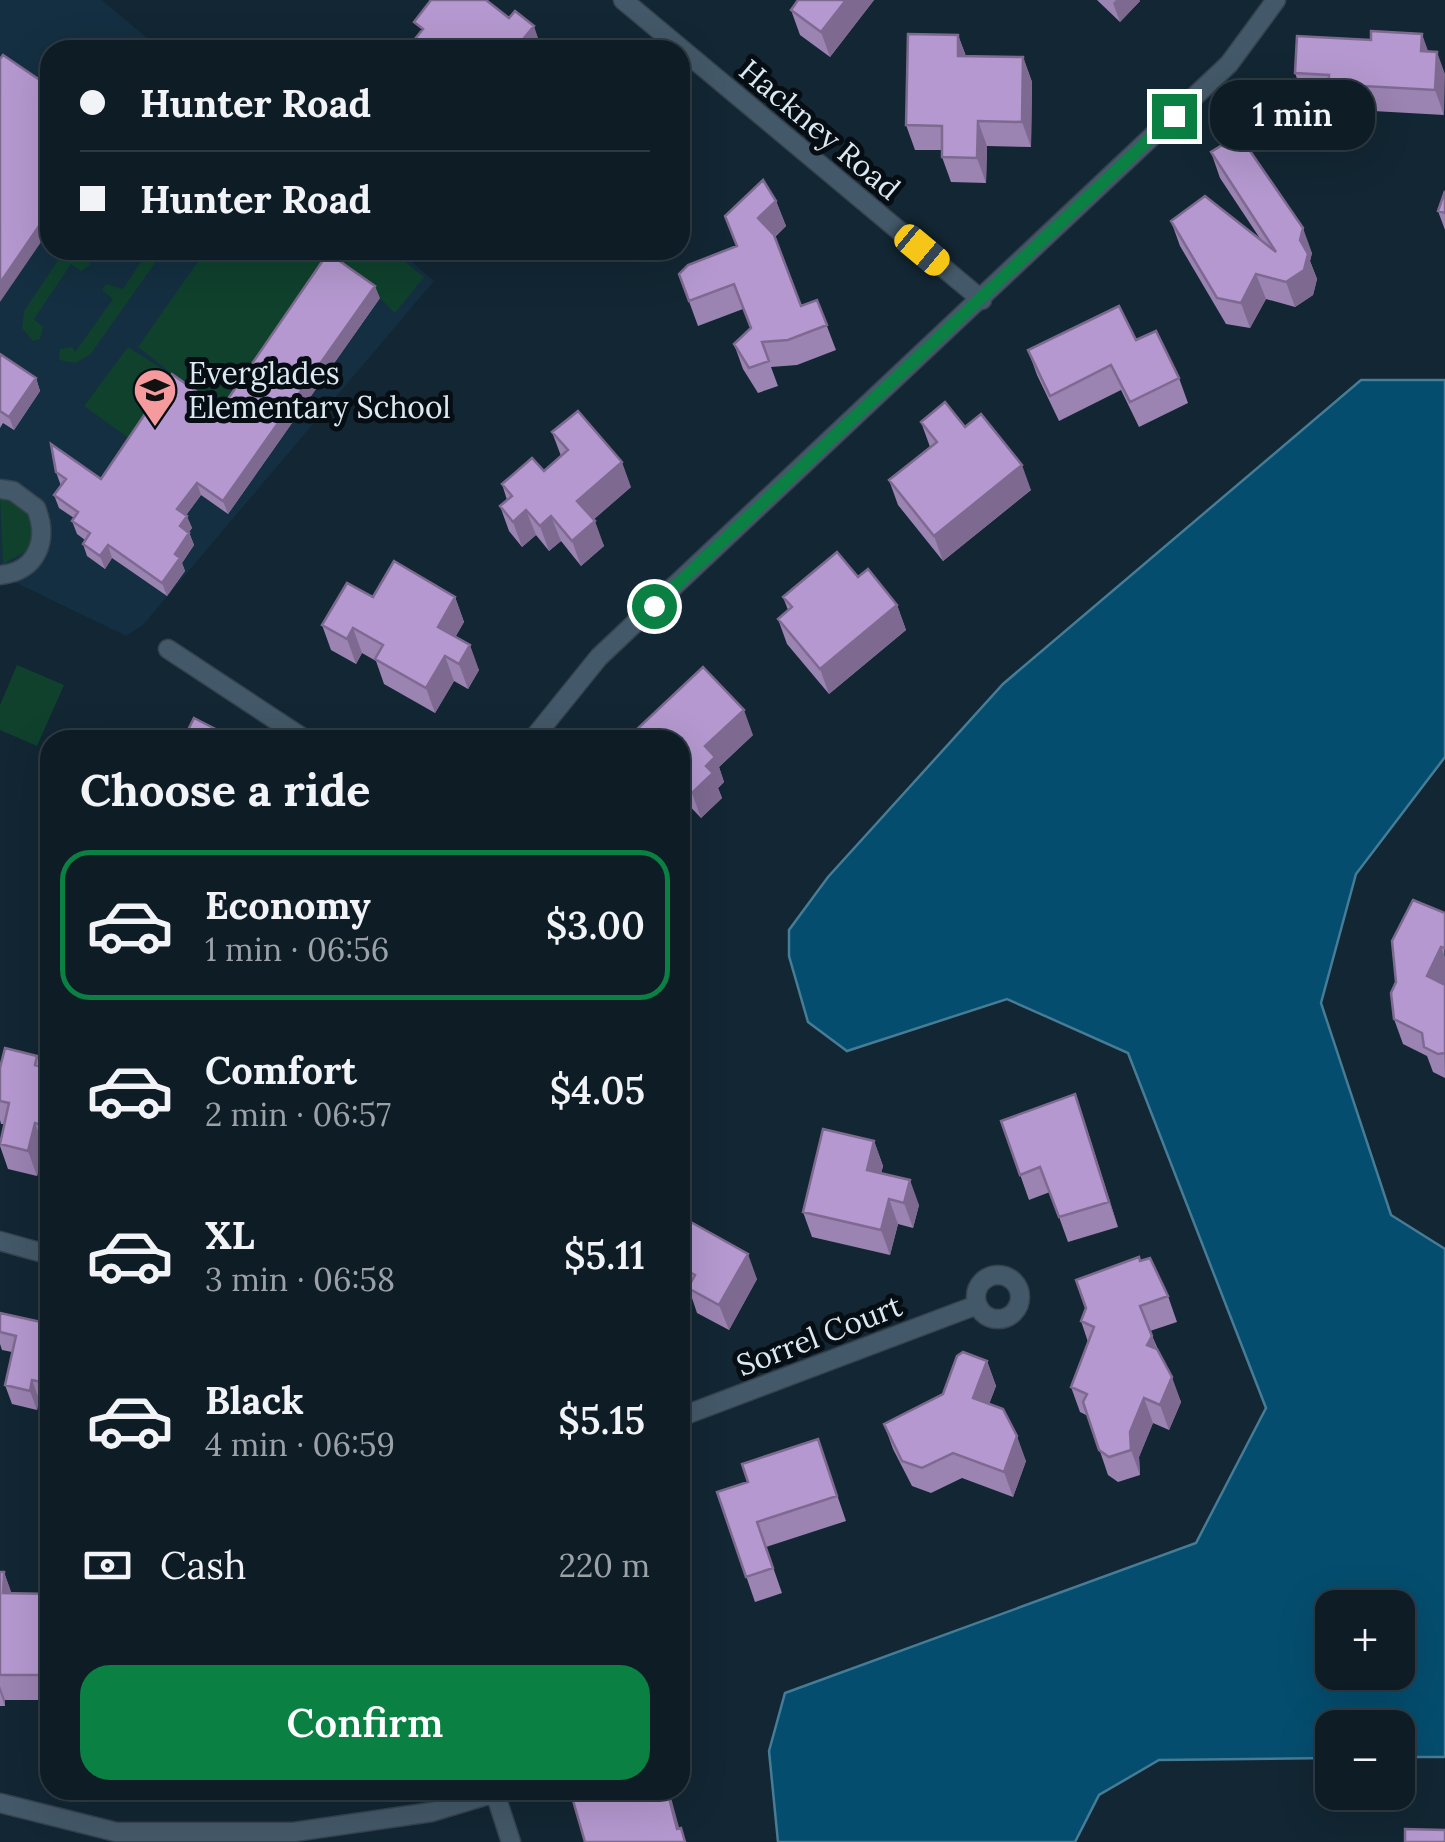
<!DOCTYPE html>
<meta charset="utf-8">
<style>
:root{--surface:#0e1c26;--page:#1c2932;--text:#f1f3f6;--muted:#9ba1a7;--line:#2e3a43;--accent:#0b8043}
body{margin:0;font-family:Lora,serif;background:var(--page);color:var(--text);height:100vh;display:flex;flex-direction:column;font-size:38px;white-space:nowrap}
*{box-sizing:border-box;margin:0}
p{font-size:32px;color:var(--muted)}
.icon{flex:none;width:55px;height:55px;fill:none;stroke:currentColor;stroke-width:2;stroke-linecap:round;stroke-linejoin:round}
.map{position:relative;flex:1;overflow:hidden}
.drawer{position:absolute;left:40px;top:730px;width:650px;height:1070px;display:flex;flex-direction:column;background:var(--surface);border-radius:30px;box-shadow:0 10px 40px #0002,0 0 0 2px var(--line)}
.drawer>*{flex:none}
.banner{position:absolute;left:40px;top:40px;width:650px;height:220px;border-radius:30px;box-shadow:0 10px 40px #0002,0 0 0 2px var(--line);display:grid;align-content:center;height:220px;padding:0 40px;background:var(--surface)}
.controls{position:absolute;left:1315px;top:1590px;display:grid;gap:20px}
.controls a{display:grid;place-items:center;width:100px;height:100px;border-radius:20px;background:var(--surface);box-shadow:0 10px 40px #0002,0 0 0 2px var(--line);font-size:50px}
.end{position:absolute;width:45px;height:45px;margin:-22px;border:12px solid #0b8043;background:#fff;box-shadow:0 0 0 5px #fff}
.from{border-radius:50%}
.bubble{position:absolute;height:70px;border-radius:30px;background:var(--surface);box-shadow:0 10px 40px #0002,0 0 0 2px var(--line);font-size:32px;font-weight:600;line-height:70px;text-align:center}
.car{position:absolute;width:30px;height:60px;margin:-30px -15px;border-radius:12px;box-shadow:0 0 8px 2px #0007;background:linear-gradient(#f5c518 24%,#345 0 40%,#f5c518 0 76%,#345 0 86%,#f5c518 0)}
.banner b{display:flex;align-items:center;gap:35px;height:95px;font-size:38px}
.banner b+b{border-top:2px solid var(--line)}
.banner i{width:25px;height:25px;background:var(--text)}
ul{padding:0;list-style:none}
li{display:flex;align-items:center;gap:30px;height:150px;margin:0 20px 15px;padding:0 20px;border:5px solid transparent;border-radius:30px}
li div{flex:1}
li b{display:block;font-size:38px}
li em{font-style:normal;font-weight:600}
li.selected{border-color:var(--accent)}
li>.icon{width:90px;height:90px;stroke-width:1.5}
h2{padding:0 40px;font-size:45px;line-height:120px}
.pay{display:flex;align-items:center;gap:25px;height:110px;padding:0 40px;font-size:38px}
.pay p{margin-inline-start:auto}
.cta{display:flex;gap:20px;margin-top:auto;padding:20px 40px}
.cta a{flex:1;height:115px;border-radius:30px;background:var(--accent);color:#fff;font-size:40px;font-weight:600;line-height:115px;text-align:center}
.map>svg:first-child{display:block}
.built{fill:#142f41}
.green{fill:#0f412d}
.water{fill:#054d6e;stroke:#467c96;stroke-width:2.5;fill-rule:evenodd}
.lines{fill:none;stroke-linecap:round;stroke-linejoin:round}
.street-casing{stroke:#35434e;stroke-width:21}
.street{stroke:#435868;stroke-width:18}
.wall{fill:#9b83b2}
.shaded-wall{fill:#7e6a91}
.building{fill:#b498cf;stroke:#7e6a91;stroke-width:2.5}
.route{stroke:#0b8043;stroke-width:12}
.labels{text-anchor:middle;dominant-baseline:central;stroke-width:10;stroke-linejoin:round;paint-order:stroke}
.street-label{font-size:30px;fill:#dce9f2;stroke:#060e14}
.poi-label{font-size:30px;fill:#dce9f2;stroke:#060e14;text-anchor:start}
</style>
<div class="map">
<svg width="1445" height="1842" viewBox="0 0 1445 1842">
<rect width="100%" height="100%" fill="#122633"/>
<path class="built" d="M0,0H102L161,50H50V250H398L434,281L143,625L126,636L0,575Z"/>
<path class="green" d="M65,250H81L78,255L91,264L81,271L71,264L34,319L43,327L40,339L33,341L22,328L24,311Z
M149,250H164L90,355L75,363L59,360L60,349L72,347L75,352L113,299L102,290L106,284L123,289Z
M206,250H390L424,277L395,313L380,298L227,420L133,441L84,406L128,347L180,380L138,347Z
M0,498C28,502 41,526 27,551L3,564Z
M17,665L64,685L37,746L0,730V705Z"/>
<path class="water" d="M1361,380H1445V757L1356,874L1321,1003L1391,1215L1445,1249V1757H1398V1728H1332V1758L1159,1760L1099,1795L1075,1842H778L769,1751L785,1693L1196,1543L1266,1408L1128,1053L1007,999L847,1051L808,1022L789,956V930L828,877L1003,684ZM1332,1608H1398V1672H1332Z"/>
<g class="lines">
<g class="street-casing">
<path id="street" d="M623,0L982,300
M0,489L13,491L36,508C49,540 37,572 0,575
M168,649L306,740
M532,740L599,657L1229,64L1276,0
M0,1241L50,1255
M976 1297a22 22 0 1 1 44 0a22 22 0 1 1-44 0Z
M680,1417L977,1305
M494,1790L511,1842
M0,1803L116,1832H294L432,1812L495,1793"/>
</g>
<use href="#street" class="street"/>
</g>
<path class="wall" d="M798,0H874L830,57L800,35L791,10Z
M1097,0H1139L1140,1L1120,22Z
M1422,34L1444,115L1373,111L1372,135L1336,132L1327,107L1328,100L1304,98L1295,73L1371,40Z
M958,35L966,56L1023,57L1032,82L1031,147L987,146L986,183L951,182L942,157V150H915L906,125Z
M1211,152L1312,253L1310,261L1317,279L1313,295L1295,307L1266,299L1250,328L1226,324L1180,246L1171,221L1261,240L1220,178Z
M1445,191V230L1438,211Z
M776,201L786,226L775,237L801,306L817,300L836,350L797,365L771,367L778,386L758,393L743,369L734,344L751,328L743,309L698,326L679,274L737,247Z
M380,298L228,514L201,495L186,515L192,528L189,532L194,545L182,563L185,571L167,596L112,558L105,569L87,556L83,544L85,540L77,534L72,521L74,518L59,508L54,495L61,486L56,472L101,479L221,409Z
M1136,340L1179,378L1188,403L1139,427L1121,390L1059,421L1037,375L1028,350Z
M0,354L36,378L40,391L14,430L3,423L0,428Z
M921,422L965,427L1031,490L943,561L898,505L889,480L930,447Z
M552,432L631,487L593,520L604,546L581,566L561,541L549,551L536,535L522,547L509,531L500,506L507,500L502,484L544,471L561,456Z
M858,577L897,605L906,630L829,694L787,644L778,619L788,610L783,597Z
M373,597H455L464,622L455,637L479,670L468,689L454,681L435,713L384,684L376,661L362,653L356,664L331,650L322,625Z
M634,732L753,735L719,767L724,782L718,788L722,798L701,818L680,796V740H637Z
M1445,913L1444,984L1445,1078L1433,1072L1427,1056L1403,1044L1394,1019Z
M680,927H682L691,952L688,972L680,971Z
M37,1056L41,1066L50,1069V1149L44,1148L37,1176L8,1169L0,1146L4,1124H1L0,1120V1068Z
M1084,1120L1118,1227L1068,1242L1050,1192L1029,1200L1001,1121Z
M874,1141L883,1166L881,1173L919,1205L913,1228L898,1224L890,1255L812,1237L803,1212Z
M680,1216L757,1279L729,1330L697,1313L690,1292L680,1287Z
M1140,1261L1168,1296L1177,1322L1150,1331L1181,1402L1169,1430L1153,1423L1139,1457L1140,1475L1118,1482L1108,1475L1088,1416L1080,1412L1071,1387L1088,1342L1081,1321Z
M0,1313L50,1324V1402L39,1399L37,1410L12,1404L5,1385L12,1352L2,1350L0,1344Z
M987,1361L996,1386L989,1404L1026,1461L1013,1497L962,1478L931,1493L912,1486L893,1449L884,1424L943,1394Z
M818,1439L846,1521L766,1547L782,1593L755,1602L717,1492L748,1482Z
M0,1572H4L11,1593L50,1594V1700H5V1706H0Z"/>
<path class="shaded-wall" d="M846,0H874L830,57L821,32Z
M1116,0H1139L1140,1L1120,22L1113,3Z
M534,26L542,50H514Z
M1422,34L1431,59L1421,51Z
M958,35L967,60L958,56Z
M1437,52L1445,74L1444,115L1435,90Z
M1023,57L1032,82L1031,147L1022,122Z
M1364,86L1373,111L1372,135L1363,110Z
M978,121L987,146L986,183L977,158Z
M680,164L689,187L680,197Z
M776,201L786,226L767,243L758,218Z
M50,210V229L0,302V283Z
M1303,228L1312,253L1310,261L1317,279L1313,295L1295,307L1286,282Z
M1256,274L1266,299L1250,328L1241,303Z
M375,286L380,298L228,514L223,501Z
M36,378L40,391L14,430L9,417Z
M622,462L631,487L586,526L577,501Z
M1022,465L1031,490L943,561L934,536Z
M197,483L201,495L182,521L177,509Z
M526,510L536,535L522,547L513,522Z
M187,516L192,528L184,539L180,526Z
M551,516L561,541L549,551L540,526Z
M595,521L604,546L581,566L572,541Z
M189,533L194,545L182,563L185,571L167,596L162,583L175,554Z
M108,545L112,558L105,569L100,556Z
M455,597L464,622L447,652L438,627Z
M897,605L906,630L829,694L820,669Z
M353,628L362,653L356,664L347,639Z
M470,645L479,670L468,689L459,664Z
M445,656L454,681L435,713L426,688Z
M744,710L753,735L719,767L724,782L718,788L722,798L701,818L692,793L706,766L705,746Z
M682,927L691,952L688,972L680,950Z
M1441,947L1445,957V983L1436,1001L1427,976Z
M1075,1094L1084,1120L1118,1227L1109,1202Z
M35,1123L44,1148L37,1176L28,1151Z
M874,1141L883,1166L876,1195L867,1170Z
M910,1180L919,1205L913,1228L904,1203Z
M889,1199L898,1224L890,1255L881,1230Z
M748,1254L757,1279L729,1330L719,1305Z
M1152,1336L1161,1361L1147,1345Z
M987,1361L996,1386L982,1423L973,1398Z
M1172,1377L1181,1402L1169,1430L1160,1405Z
M32,1380L39,1399L37,1410L30,1391Z
M1144,1398L1153,1423L1139,1457L1140,1475L1131,1450L1130,1432Z
M1017,1436L1026,1461L1013,1497L1004,1472Z
M4,1572L13,1597L3,1593Z
M41,1658L50,1683V1700L41,1675Z
M0,1686L5,1700V1706L0,1692Z
M667,1790H669L683,1842L677,1829Z"/>
<path class="building" d="M431,0H486L509,18L515,11L534,26L514,50H406L423,29L414,22Z
M798,0H846L821,32L791,10Z
M1371,31L1422,34L1421,51L1437,52L1435,90L1364,86L1363,110L1327,107L1329,75L1295,73L1297,36L1371,40Z
M908,34L958,35V56L1023,57L1022,122L978,121L977,158L942,157V126L906,125Z
M3,55L50,87V210L0,283V59Z
M1239,135L1303,228L1300,240L1308,254L1304,270L1286,282L1256,274L1241,303L1217,298L1171,221L1205,196L1276,252L1211,152Z
M763,180L776,201L758,218L774,235L801,306L817,300L827,325L788,340L762,342L769,361L749,368L734,344L751,328L734,284L689,301L679,274L688,265L737,246L725,216Z
M1445,191V213L1438,211Z
M328,253L375,286L223,501L197,483L177,509L187,516L180,526L189,533L175,554L180,558L162,583L108,545L100,556L83,544L90,533L72,521L78,512L54,495L66,479L56,472L51,444L101,479L172,374L221,409Z
M1119,306L1136,340L1156,331L1179,378L1130,402L1111,365L1050,396L1028,350Z
M0,354L36,378L9,417L0,411Z
M945,402L965,427L981,414L1022,465L934,536L889,480L937,442L921,422Z
M578,411L622,462L577,501L595,521L572,541L551,516L540,526L526,510L513,522L500,506L512,496L502,484L532,458L544,471L568,450L552,432Z
M837,552L858,577L868,569L897,605L820,669L778,619L792,607L783,597Z
M394,561L455,597L438,627L470,645L459,664L445,656L426,688L375,659L383,645L353,628L347,639L322,625L347,583L373,597Z
M703,667L744,710L705,746L715,757L706,766L713,773L692,793L680,781V740H642L634,732Z
M194,718L237,740H183Z
M1413,900L1445,913V948L1441,947L1427,976L1445,985V1053L1438,1054L1424,1047L1422,1033L1394,1019L1391,993L1396,982L1392,941Z
M5,1048L37,1056L35,1065L50,1069V1127L35,1123L28,1151L0,1144L9,1103L0,1101V1068Z
M1075,1094L1109,1202L1059,1217L1040,1167L1020,1175L1001,1121Z
M823,1129L874,1141L867,1170L910,1180L904,1203L889,1199L881,1230L803,1212Z
M680,1216L748,1254L719,1305L688,1288L695,1275L680,1267Z
M1139,1257L1140,1261L1150,1258L1168,1296L1140,1306L1152,1336L1147,1345L1157,1349L1172,1377L1160,1405L1144,1398L1130,1432L1131,1450L1109,1457L1099,1450L1083,1402L1087,1394L1071,1387L1094,1327L1081,1321L1086,1308L1076,1280Z
M0,1313L50,1324V1384L32,1380L30,1391L5,1385L16,1336L0,1332Z
M963,1352L987,1361L973,1398L1003,1409L1017,1436L1004,1472L953,1453L922,1468L902,1461L884,1424L943,1394L957,1356Z
M818,1439L837,1496L757,1522L773,1568L746,1577L717,1492L748,1482L742,1464Z
M0,1572H4L3,1593L50,1594V1658H41V1675H0Z
M570,1790H667L677,1829L681,1828L685,1842H585Z
M1405,1829L1445,1830V1842H1405Z"/>
<g class="lines">
<path class="route" d="M654,606L1174,116"/>
</g>
<defs>
<g id="school-pin" transform="scale(2.25)"><path d="M0 17L-7.5 6A9.5 9.5 0 1 1 7.5 6Z" fill="#f59b9d" stroke="#060e14"/><path d="M0-5L7-2L0 1L-7-2ZM-4 1L0 2.5L4 1V4Q0 6-4 4Z" fill="#111"/></g>
</defs>
<g fill-rule="evenodd">
<use href="#school-pin" x="155" y="390"/>
</g>
<g class="labels">
<g class="street-label">
<text transform="translate(820 129) rotate(40)">Hackney Road</text>
<text transform="translate(819 1335) rotate(-21)">Sorrel Court</text>
</g>
<g class="poi-label">
<text x="188" y="373">Everglades<tspan x="188" dy="34">Elementary School</tspan></text>
</g>
</g>
</svg>
<div class="controls">
<a>+</a>
<a>−</a>
</div>
<i class="end from" style="left:654px;top:606px"></i>
<i class="end" style="left:1174px;top:116px"></i>
<div class="bubble" style="left:1210px;top:80px;width:165px">1 min</div>
<i class="car" style="left:922px;top:250px;rotate:130deg"></i>
<div class="banner">
<b><i class="from"></i>Hunter Road</b>
<b><i></i>Hunter Road</b>
</div>
<section class="drawer">
<h2>Choose a ride</h2>
<ul>
<li class="selected"><svg class="icon" aria-label="car" viewBox="0 0 24 24"><path d="M5 17H2v-5l4-1 3-4h7l3 4 3 1v5h-3M9 17h6M6 11h13"/><circle cx="7" cy="17" r="2"/><circle cx="17" cy="17" r="2"/></svg><div><b>Economy</b><p>1 min · 06:56</p></div><em>$3.00</em></li>
<li><svg class="icon" aria-label="car" viewBox="0 0 24 24"><path d="M5 17H2v-5l4-1 3-4h7l3 4 3 1v5h-3M9 17h6M6 11h13"/><circle cx="7" cy="17" r="2"/><circle cx="17" cy="17" r="2"/></svg><div><b>Comfort</b><p>2 min · 06:57</p></div><em>$4.05</em></li>
<li><svg class="icon" aria-label="car" viewBox="0 0 24 24"><path d="M5 17H2v-5l4-1 3-4h7l3 4 3 1v5h-3M9 17h6M6 11h13"/><circle cx="7" cy="17" r="2"/><circle cx="17" cy="17" r="2"/></svg><div><b>XL</b><p>3 min · 06:58</p></div><em>$5.11</em></li>
<li><svg class="icon" aria-label="car" viewBox="0 0 24 24"><path d="M5 17H2v-5l4-1 3-4h7l3 4 3 1v5h-3M9 17h6M6 11h13"/><circle cx="7" cy="17" r="2"/><circle cx="17" cy="17" r="2"/></svg><div><b>Black</b><p>4 min · 06:59</p></div><em>$5.15</em></li>
</ul>
<div class="pay"><svg class="icon" aria-label="cash" viewBox="0 0 24 24"><path d="M3 7h18v10H3z"/><circle cx="12" cy="12" r="2"/></svg>Cash<p>220 m</p></div>
<div class="cta"><a>Confirm</a></div>
</section>
</div>
